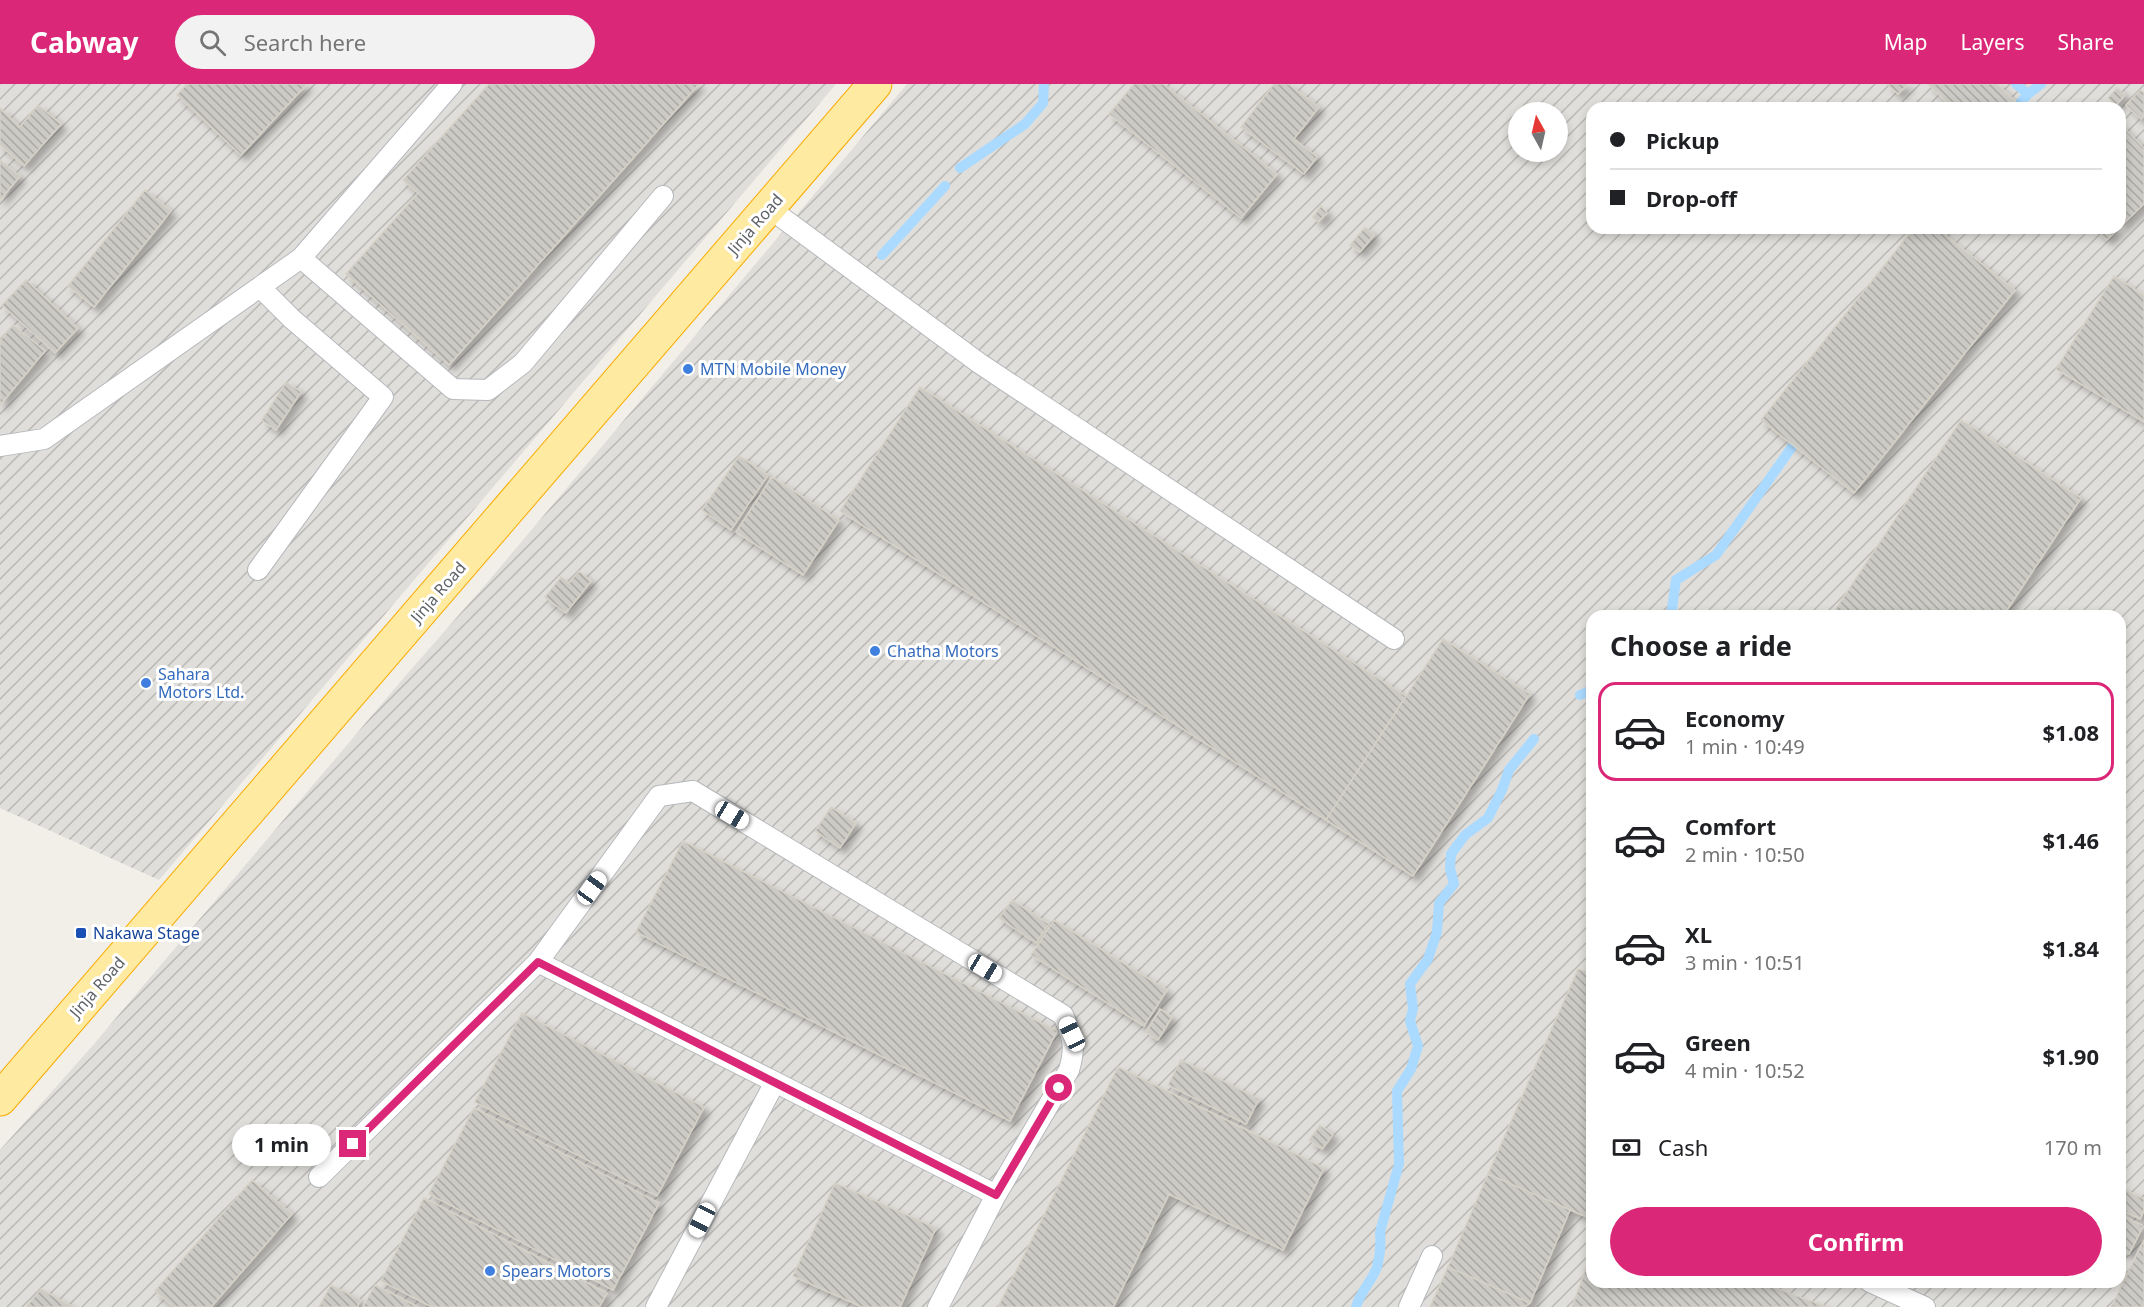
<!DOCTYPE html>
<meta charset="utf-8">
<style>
:root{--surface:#fff;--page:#f2f2f2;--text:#202124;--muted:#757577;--line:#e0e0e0;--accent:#db2777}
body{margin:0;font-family:"Noto Sans",sans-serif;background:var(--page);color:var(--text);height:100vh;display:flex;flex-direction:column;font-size:22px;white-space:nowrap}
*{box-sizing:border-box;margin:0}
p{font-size:20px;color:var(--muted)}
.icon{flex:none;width:33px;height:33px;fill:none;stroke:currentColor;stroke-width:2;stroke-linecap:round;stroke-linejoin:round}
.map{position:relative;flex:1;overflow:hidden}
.details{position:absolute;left:1586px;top:526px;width:540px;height:678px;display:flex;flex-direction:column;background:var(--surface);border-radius:18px;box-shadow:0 3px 9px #0003}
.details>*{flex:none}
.guide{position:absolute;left:1586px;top:18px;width:540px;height:132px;border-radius:18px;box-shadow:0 3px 9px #0003;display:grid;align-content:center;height:132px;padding:0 24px;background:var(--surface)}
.needle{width:39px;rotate:352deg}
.buttons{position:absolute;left:1508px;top:18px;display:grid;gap:12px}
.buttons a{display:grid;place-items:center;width:60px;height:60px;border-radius:50%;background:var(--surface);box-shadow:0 3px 9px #0003;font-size:30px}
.end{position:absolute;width:27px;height:27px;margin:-14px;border:8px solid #db2777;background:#fff;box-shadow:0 0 0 3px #fff}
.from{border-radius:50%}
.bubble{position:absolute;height:42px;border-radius:21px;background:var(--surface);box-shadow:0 3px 9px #0003;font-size:20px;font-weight:700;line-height:42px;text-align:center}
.car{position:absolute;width:18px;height:36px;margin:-18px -9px;border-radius:8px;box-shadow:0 0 4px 2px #0007;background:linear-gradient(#fff 24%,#345 0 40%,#fff 0 76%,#345 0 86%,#fff 0)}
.guide b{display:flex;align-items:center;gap:21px;height:57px;font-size:22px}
.guide b+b{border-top:2px solid var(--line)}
.guide i{width:15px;height:15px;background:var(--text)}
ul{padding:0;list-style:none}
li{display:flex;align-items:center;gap:18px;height:99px;margin:0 12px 9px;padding:0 12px;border:3px solid transparent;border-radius:18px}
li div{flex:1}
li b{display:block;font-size:22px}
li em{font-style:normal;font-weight:700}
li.selected{border-color:var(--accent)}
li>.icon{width:54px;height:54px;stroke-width:1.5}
h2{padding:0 24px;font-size:27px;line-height:72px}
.pay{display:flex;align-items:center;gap:15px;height:66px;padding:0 24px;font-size:22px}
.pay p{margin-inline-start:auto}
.primary-button{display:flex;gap:12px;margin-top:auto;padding:12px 24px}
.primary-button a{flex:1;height:69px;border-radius:36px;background:var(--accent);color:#fff;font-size:24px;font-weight:700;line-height:69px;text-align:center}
header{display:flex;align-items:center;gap:36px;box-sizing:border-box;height:84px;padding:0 30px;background:var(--accent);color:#fff}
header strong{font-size:28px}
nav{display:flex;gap:33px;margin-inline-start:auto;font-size:21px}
.search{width:420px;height:54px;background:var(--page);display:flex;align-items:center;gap:15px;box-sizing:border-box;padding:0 21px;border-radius:33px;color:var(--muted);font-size:22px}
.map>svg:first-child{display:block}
.industrial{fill:url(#industrial-furrows);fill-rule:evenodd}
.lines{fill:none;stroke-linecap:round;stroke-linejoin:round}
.stream{stroke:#aadaff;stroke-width:10}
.building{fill:url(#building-back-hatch);stroke:#d6d1c6;stroke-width:1.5;filter:url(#shadow)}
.service-casing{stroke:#b5b8bc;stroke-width:22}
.trunk-casing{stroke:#f9ab00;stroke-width:35}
.service{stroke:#fff;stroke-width:20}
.trunk{stroke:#feeaa1;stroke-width:33}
.route{stroke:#db2777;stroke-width:8}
.shop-dot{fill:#3f7fe0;stroke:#fff;stroke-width:2}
.transit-dot{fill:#1a4fb4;stroke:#fff;stroke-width:2}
.labels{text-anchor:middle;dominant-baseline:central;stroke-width:6;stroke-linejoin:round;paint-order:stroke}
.street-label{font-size:16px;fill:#5f6368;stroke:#fff}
.shop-label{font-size:16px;fill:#366cbe;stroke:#fff;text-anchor:start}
.transit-label{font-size:16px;fill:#164399;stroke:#fff;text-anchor:start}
</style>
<header>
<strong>Cabway</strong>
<div class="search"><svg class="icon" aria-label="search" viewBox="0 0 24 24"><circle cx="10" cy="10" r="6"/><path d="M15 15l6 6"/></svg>Search here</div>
<nav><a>Map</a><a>Layers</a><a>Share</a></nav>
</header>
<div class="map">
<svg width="2144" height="1223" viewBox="0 0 2144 1223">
<defs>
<pattern id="industrial-furrows" width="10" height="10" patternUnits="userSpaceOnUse" patternTransform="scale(1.5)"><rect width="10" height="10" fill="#e0deda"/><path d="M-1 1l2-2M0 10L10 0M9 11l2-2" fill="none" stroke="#b9b8b5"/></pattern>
<pattern id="building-back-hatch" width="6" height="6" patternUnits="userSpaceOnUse" patternTransform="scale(1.5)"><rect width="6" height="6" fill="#cccac5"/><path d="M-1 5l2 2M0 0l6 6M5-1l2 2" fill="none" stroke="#a9a8a4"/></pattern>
<filter id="shadow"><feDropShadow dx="5.5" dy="5.5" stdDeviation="3" flood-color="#0004"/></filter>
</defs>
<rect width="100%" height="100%" fill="#f1efe8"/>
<path class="industrial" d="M0,0H836L159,796L0,724Z
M907,0H2144V1223H0V1066L94,960L407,590L486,500ZM1592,24H2120V144H1592ZM1518,28H1557V68H1518ZM1592,532H2120V1198H1592Z"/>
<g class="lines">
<path class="stream" d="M2016,0L2028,10
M2016,24L2028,10L2041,0
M960,84L1025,40L1043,19L1044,0
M882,171L945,102
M1671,532L1676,496L1716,471L1801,350
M1580,611L1592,606
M1356,1223C1360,1208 1372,1197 1377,1183C1380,1172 1381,1159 1380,1148L1399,1080L1397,1007L1411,985L1418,962L1410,937L1413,925L1410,900L1428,875L1437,848L1439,819L1454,800L1450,784L1451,770L1465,751L1488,734L1502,706L1509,686L1534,655"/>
</g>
<path class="building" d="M187,0H307L241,71L177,11Z
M489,0H699L449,281L346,190L418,109L403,96Z
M1134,0H1163L1277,90L1241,134L1109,30Z
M1274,0H1288L1319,23L1294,55L1317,73L1304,90L1241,43Z
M1887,0H1908L1898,10Z
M1928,0H1997L2015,17L2008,24H1953Z
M2117,4L2125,11L2116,21L2108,14Z
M2140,6L2144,9V32L2141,35L2126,21Z
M38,21L61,40L24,82L0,61V24L20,43Z
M2120,40L2144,64V120L2107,156L2095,144H2120Z
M0,76L20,92L0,116Z
M145,106L171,127L94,223L68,202Z
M1321,122L1327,129L1318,138L1313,133Z
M1365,143L1374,151L1360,168L1350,161Z
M1914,144H1936L2015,206L1854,409L1761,336Z
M2114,192L2144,211V338L2056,285Z
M26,196L78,244L55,269L2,221Z
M13,241L45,267L0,321V256Z
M286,298L301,308L276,346L262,336Z
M920,303L1406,612L1326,736L840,427Z
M1961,336L2081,414L2003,532H1831Z
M739,372L768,391L731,446L702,426Z
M772,393L839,436L803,491L736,448Z
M579,487L591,497L566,529L545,513L561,493L569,499Z
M1443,555L1530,610L1413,792L1326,736Z
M831,723L856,739L840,764L815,747Z
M683,757L1057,947L1010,1037L636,848Z
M1012,816L1049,840L1036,859L999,834Z
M1054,836L1167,906L1144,942L1031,871Z
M1578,885L1592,890V1128L1589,1134L1488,1090Z
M1160,925L1172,933L1158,956L1146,948Z
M522,929L704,1023L657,1112L475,1018Z
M1181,976L1259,1015L1246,1040L1168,1001Z
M1118,983L1324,1084L1283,1166L1169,1110L1113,1223H998Z
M474,1024L659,1119L613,1206L429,1110Z
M1320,1041L1333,1051L1322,1065L1309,1056Z
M1488,1090L1570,1126L1530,1219L1448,1183Z
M252,1096L292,1130L211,1223H174L155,1207Z
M835,1099L936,1144L900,1223H862L793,1192Z
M2120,1103L2144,1115V1126L2140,1135L2120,1125Z
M424,1114L607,1209L599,1223H432L381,1197Z
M2121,1131L2143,1142L2129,1170L2120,1165Z
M2144,1156V1223H2111Z
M1592,1167V1198H1758L1828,1223H1572Z
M1448,1183L1530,1219L1524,1223H1430Z
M331,1201L361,1216L357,1223H319Z
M375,1201L418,1223H363Z
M41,1205L73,1223H26Z"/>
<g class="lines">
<g class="service-casing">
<path id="service" d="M769,124L979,279L1394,555
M301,174L453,305L488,306L523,279L663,112
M0,362L44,355L301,174L452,0
M258,486L383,313L292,235L260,203
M538,878L659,712L693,707L1063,931C1073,953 1076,963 1069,986L996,1111L775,998
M319,1093L538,878L775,998L656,1223
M1870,1198L1925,1223
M938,1223L996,1111
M1409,1223L1432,1172"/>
</g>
<g class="trunk-casing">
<path id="trunk" d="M0,1015L875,0"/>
</g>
<use href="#service" class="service"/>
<use href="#trunk" class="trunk"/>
</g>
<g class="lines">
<path class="route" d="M353,1060L538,878L996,1111L1059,1004"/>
</g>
<g class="shop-dot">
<circle cx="688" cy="285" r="6"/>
<circle cx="875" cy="567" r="6"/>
<circle cx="146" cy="599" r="6"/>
<circle cx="490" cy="1187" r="6"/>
</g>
<rect class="transit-dot" x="75" y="843" width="12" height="12" rx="3"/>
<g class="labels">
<g class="street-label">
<text transform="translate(755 140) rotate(-49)">Jinja Road</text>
<text transform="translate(438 508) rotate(-49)">Jinja Road</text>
<text transform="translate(97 903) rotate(-49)">Jinja Road</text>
</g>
<g class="shop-label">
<text x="700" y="285">MTN Mobile Money</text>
<text x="887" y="567">Chatha Motors</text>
<text x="158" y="590">Sahara<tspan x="158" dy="18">Motors Ltd.</tspan></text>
<text x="502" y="1187">Spears Motors</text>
</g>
<g class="transit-label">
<text x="93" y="849">Nakawa Stage</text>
</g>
</g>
</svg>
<div class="buttons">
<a><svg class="needle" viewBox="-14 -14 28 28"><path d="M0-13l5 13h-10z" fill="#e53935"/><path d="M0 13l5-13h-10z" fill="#757577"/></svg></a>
</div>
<i class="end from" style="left:1059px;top:1004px"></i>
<i class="end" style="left:353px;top:1060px"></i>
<div class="bubble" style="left:232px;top:1040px;width:99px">1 min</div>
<i class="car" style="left:732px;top:731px;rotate:121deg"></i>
<i class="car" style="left:592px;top:804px;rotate:36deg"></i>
<i class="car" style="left:985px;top:884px;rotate:121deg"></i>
<i class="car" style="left:1072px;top:950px;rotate:335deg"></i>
<i class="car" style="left:702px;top:1136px;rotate:207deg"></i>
<div class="guide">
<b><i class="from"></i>Pickup</b>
<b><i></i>Drop-off</b>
</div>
<section class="details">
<h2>Choose a ride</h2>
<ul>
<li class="selected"><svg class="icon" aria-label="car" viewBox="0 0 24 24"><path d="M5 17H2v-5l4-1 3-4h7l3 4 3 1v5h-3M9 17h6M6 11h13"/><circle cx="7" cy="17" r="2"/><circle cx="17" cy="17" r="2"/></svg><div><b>Economy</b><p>1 min · 10:49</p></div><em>$1.08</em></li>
<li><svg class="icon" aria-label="car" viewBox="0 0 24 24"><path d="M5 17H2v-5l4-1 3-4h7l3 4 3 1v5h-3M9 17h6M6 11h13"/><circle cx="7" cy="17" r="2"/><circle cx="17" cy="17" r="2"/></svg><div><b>Comfort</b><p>2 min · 10:50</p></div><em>$1.46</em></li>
<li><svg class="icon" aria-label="car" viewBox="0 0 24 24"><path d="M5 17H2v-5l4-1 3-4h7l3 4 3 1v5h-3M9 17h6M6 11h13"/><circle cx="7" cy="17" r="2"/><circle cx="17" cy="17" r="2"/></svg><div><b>XL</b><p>3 min · 10:51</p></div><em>$1.84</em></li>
<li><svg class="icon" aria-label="car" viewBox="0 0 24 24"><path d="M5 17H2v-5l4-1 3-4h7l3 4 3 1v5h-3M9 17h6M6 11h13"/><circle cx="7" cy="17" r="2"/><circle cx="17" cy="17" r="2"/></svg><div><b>Green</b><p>4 min · 10:52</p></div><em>$1.90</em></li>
</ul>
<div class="pay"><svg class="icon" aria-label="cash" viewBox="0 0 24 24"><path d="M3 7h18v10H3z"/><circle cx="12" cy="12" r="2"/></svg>Cash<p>170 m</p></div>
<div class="primary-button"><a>Confirm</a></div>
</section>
</div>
